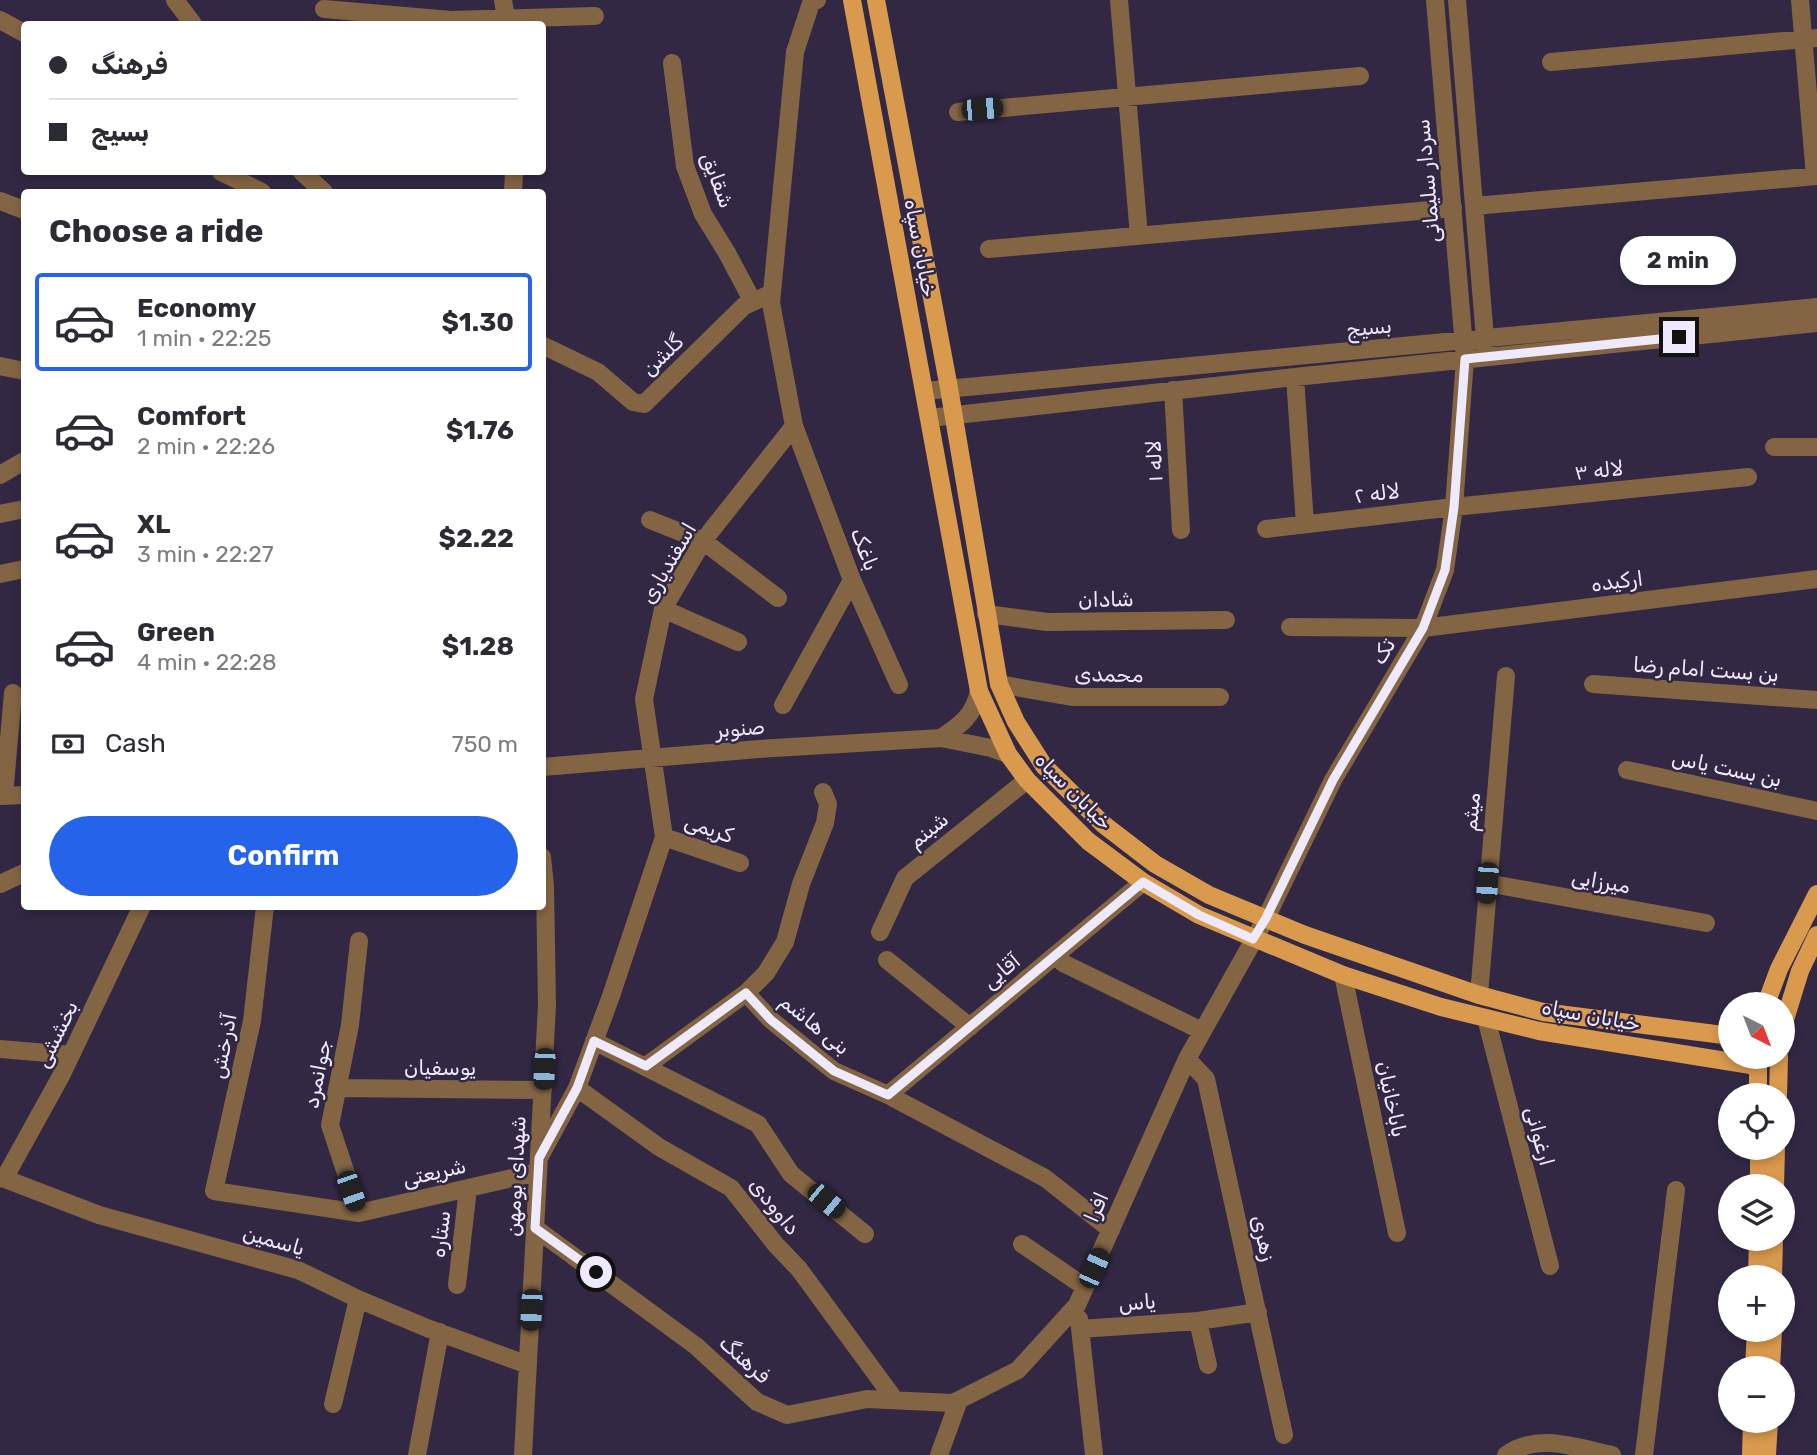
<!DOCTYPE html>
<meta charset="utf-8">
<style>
:root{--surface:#fff;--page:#f2f2f3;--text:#2b2b33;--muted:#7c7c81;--line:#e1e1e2;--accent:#2563eb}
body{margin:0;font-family:Rubik,Cairo,sans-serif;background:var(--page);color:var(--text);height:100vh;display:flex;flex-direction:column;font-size:26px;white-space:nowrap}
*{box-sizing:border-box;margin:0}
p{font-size:23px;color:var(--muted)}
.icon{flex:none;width:38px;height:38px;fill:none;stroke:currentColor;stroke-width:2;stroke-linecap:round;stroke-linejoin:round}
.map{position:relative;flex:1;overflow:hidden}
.sheet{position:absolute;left:21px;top:189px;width:525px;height:721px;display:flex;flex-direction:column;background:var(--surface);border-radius:7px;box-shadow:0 4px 10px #0003}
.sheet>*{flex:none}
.banner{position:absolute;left:21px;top:21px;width:525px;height:154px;border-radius:7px;box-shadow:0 4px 10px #0003;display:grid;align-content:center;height:154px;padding:0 28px;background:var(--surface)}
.needle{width:46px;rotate:138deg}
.controls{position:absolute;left:1718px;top:992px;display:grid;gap:14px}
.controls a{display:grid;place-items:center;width:77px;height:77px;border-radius:50%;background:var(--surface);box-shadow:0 4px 10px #0003;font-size:35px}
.end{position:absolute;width:32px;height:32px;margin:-16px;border:9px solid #efe9fc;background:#111;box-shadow:0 0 0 4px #111}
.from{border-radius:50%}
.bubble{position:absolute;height:49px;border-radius:24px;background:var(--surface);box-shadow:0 4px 10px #0003;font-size:23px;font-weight:700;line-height:49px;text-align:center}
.car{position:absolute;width:21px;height:42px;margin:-21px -10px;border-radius:9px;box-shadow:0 0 5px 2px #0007;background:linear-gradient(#222 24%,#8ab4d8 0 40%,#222 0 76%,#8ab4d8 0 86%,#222 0)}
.banner b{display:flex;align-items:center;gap:24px;height:66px;font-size:26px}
.banner b+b{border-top:2px solid var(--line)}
.banner i{width:18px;height:18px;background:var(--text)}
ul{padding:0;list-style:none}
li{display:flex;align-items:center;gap:21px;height:98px;margin:0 14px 10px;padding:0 14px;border:4px solid transparent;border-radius:7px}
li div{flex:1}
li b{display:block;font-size:26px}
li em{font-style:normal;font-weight:700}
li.selected{border-color:var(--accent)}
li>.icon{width:63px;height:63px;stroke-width:1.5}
h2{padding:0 28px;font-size:32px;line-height:84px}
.pay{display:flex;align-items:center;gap:18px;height:77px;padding:0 28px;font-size:26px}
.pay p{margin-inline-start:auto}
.action{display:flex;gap:14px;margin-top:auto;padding:14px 28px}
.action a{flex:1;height:80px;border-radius:42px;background:var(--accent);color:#fff;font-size:28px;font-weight:700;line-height:80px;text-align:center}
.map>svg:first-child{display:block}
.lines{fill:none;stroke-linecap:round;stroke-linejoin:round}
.minor{stroke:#846543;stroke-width:18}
.major{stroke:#da9a4e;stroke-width:18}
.route{stroke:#efe9fc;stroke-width:9}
.labels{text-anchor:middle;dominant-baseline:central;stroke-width:5;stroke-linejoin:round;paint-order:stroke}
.street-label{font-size:21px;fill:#efe9fc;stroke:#322844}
</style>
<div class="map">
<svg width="1817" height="1455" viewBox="0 0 1817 1455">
<rect width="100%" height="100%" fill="#322844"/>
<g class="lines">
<path class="minor" d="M175,0L193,24
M503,0L507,24
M1119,0L1139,236
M1457,0L1486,350
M1800,0L1815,176
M324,9L451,20L595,16
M0,20L24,33
M1551,62L1817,38
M672,63L685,166L703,214L727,253L753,302
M958,112L1360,76
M221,172L262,192
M302,172L324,192
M513,192L514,172
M0,201L24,210
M1474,206L1817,176
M989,249L1453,208
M542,345L598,372L633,402L644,404L744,306L772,293
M0,366L24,371
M1295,377L1305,524
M1173,390L1181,530
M925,391L1817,307
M930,418L1295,377L1817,323
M794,426L852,580L899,685
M1774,447H1817
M0,475L24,461
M0,514L24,509
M650,520L703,541L778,598
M1266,529L1454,507L1748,477
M0,574L24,569
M663,609L738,642
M986,614L1047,622L1226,620
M1290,627L1423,628L1817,579
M999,684L1072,697H1220
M1593,684L1817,700
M783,705L852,580
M941,738C961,725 974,715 979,691
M542,767L759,749L941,738L991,748L1008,754
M1627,770L1817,811
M0,796L24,795
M4,796L13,693
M664,837L740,863
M1487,883L1706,923
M0,884L24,873
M265,906L252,1021L214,1191L359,1213L538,1172
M880,932L905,878L1027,780
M887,960L970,1027
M1063,963L1202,1031
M1343,975L1397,1233
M746,993L766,973L785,942L801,884L825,823L828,804L823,792
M1479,995L1506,676
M1486,1018L1550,1266
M594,1041L758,1124L791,1174L865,1234
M0,1049L71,1055
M1187,1059L1206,1079L1284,1435
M646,1066L746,993L771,1020L834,1071L888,1095L1045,1178L1111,1230
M337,1088L543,1090
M577,1088L659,1147L731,1188L776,1245L799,1269L895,1400
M888,1095L1143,882
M539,1158L577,1088L611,996L664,837L644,699L663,609L703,541L794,426L771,303L795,52L811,3L817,0
M0,1177L99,1215L298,1270L358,1299L427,1328L528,1365
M4,1179L61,1076L142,906
M359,1213L330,1125L350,1025L359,941
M535,1228L696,1346L757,1402L787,1415L867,1399L952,1403L959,1400
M1022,1244L1085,1287
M457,1285L468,1188
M1079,1319L1094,1455
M1198,1321L1208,1365
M1080,1329L1198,1321L1258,1312
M333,1404L358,1299
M417,1455L440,1332
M523,1455L547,1005L545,886L542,857
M939,1455L959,1400L1018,1370L1077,1305L1187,1059L1266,918L1333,780L1423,628L1445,570L1454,507L1465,359L1435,0
M1506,1455C1537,1432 1578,1448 1612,1455
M1644,1455L1676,1190"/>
<path class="major" d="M852,0L979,691L1008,754L1027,780L1088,841L1143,882L1199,915L1343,975L1441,1007L1539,1031L1757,1066
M876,0L949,388L999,684L1016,722L1044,766L1103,824L1155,864L1209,895L1305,935L1479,995L1543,1012L1731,1036
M1766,1004L1779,969L1817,894
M1783,1026L1800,971L1817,935
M1758,1057V1096
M1778,1096L1779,1057
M1759,1186V1148
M1775,1186L1776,1148
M1757,1278L1758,1239
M1773,1278L1774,1239
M1754,1368L1756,1330
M1771,1368L1773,1330
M1751,1455L1752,1421
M1767,1455L1769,1421"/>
</g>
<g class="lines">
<path class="route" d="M596,1272L535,1228L539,1158L577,1088L594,1041L646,1066L746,993L771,1020L834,1071L888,1095L1143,882L1199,915L1253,939L1266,918L1333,780L1423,628L1445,570L1454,507L1465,359L1679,337"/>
</g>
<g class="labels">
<g class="street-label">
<text transform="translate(718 180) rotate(70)">شقایق</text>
<text transform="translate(1427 181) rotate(-95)">سردار سلیمانی</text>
<text transform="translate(921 248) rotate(79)">خیابان سپاه</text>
<text transform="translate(1369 327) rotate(-5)">بسیج</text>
<text transform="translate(662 355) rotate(-44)">گلشن</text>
<text transform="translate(1154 461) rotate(-93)">لاله ۱</text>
<text transform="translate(1599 470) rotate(-6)">لاله ۳</text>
<text transform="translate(1377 493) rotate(-7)">لاله ۲</text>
<text transform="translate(865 549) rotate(69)">باغک</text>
<text transform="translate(668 563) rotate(-60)">اسفندیاری</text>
<text transform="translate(1617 581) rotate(-7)">ارکیده</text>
<text transform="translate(1106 599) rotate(-1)">شادان</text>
<text transform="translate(1383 651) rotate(-59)">تک</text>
<text transform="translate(1706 669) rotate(4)">بن بست امام رضا</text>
<text transform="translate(1109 674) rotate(1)">محمدی</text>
<text transform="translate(740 728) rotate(-5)">صنوبر</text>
<text transform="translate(1727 768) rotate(12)">بن بست یاس</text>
<text transform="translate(1074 791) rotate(45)">خیابان سپاه</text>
<text transform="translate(1471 812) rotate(-85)">میثم</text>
<text transform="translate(709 828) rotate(19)">کریمی</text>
<text transform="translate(928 830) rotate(-39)">شبنم</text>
<text transform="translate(1601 881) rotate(10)">میرزایی</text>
<text transform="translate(1001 971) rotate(-40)">آقایی</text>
<text transform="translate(1591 1015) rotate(10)">خیابان سپاه</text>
<text transform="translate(815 1024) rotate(39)">بنی هاشم</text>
<text transform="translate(56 1034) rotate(-64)">بخششی</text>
<text transform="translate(223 1046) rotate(-79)">آذرخش</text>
<text x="440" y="1067">یوسفیان</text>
<text transform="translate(317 1074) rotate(-79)">جوانمرد</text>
<text transform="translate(1392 1099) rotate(78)">باباخانیان</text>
<text transform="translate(1540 1136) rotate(75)">ارغوانی</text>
<text transform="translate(434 1172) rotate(-13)">شریعتی</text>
<text transform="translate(515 1176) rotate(-87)">شهدای بومهن</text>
<text transform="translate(775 1206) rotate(51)">داوودی</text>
<text transform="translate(1096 1207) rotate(-66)">افرا</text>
<text transform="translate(440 1234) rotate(-83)">ستاره</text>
<text transform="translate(1264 1238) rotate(77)">زهری</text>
<text transform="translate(274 1240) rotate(16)">یاسمین</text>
<text transform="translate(1137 1302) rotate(-4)">یاس</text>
<text transform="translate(745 1359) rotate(42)">فرهنگ</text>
</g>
</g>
</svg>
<div class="controls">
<a><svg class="needle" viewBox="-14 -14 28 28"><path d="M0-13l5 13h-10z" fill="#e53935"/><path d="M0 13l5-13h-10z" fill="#7c7c81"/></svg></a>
<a><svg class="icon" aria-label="locate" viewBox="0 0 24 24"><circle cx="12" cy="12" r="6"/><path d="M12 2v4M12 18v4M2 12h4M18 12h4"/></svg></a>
<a><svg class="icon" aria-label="layers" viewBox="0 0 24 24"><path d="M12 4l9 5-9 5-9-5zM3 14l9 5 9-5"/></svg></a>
<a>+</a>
<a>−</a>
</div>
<i class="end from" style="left:596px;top:1272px"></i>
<i class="end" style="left:1679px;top:337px"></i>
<div class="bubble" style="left:1620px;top:236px;width:116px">2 min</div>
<i class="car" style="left:982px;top:109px;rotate:85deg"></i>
<i class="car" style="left:1487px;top:883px;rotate:184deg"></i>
<i class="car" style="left:544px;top:1069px;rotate:183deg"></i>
<i class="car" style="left:351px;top:1191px;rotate:161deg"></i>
<i class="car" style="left:826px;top:1201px;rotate:130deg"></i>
<i class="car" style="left:1094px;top:1268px;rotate:24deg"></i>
<i class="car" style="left:531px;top:1310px;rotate:183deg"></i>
<div class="banner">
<b><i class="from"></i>فرهنگ</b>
<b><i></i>بسیج</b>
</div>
<section class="sheet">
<h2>Choose a ride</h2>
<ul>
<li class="selected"><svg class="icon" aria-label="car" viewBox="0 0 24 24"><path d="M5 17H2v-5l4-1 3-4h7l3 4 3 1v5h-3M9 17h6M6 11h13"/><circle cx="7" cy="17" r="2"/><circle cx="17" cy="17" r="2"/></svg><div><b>Economy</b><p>1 min · 22:25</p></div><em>$1.30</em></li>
<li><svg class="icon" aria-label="car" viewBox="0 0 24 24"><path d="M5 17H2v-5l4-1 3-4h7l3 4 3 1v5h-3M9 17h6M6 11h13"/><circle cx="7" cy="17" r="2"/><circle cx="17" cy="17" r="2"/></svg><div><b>Comfort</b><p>2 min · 22:26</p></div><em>$1.76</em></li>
<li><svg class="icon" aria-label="car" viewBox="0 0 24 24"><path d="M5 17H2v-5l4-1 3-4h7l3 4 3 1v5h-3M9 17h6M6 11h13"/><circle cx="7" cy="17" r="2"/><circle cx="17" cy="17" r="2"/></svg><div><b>XL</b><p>3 min · 22:27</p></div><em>$2.22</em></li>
<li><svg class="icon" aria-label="car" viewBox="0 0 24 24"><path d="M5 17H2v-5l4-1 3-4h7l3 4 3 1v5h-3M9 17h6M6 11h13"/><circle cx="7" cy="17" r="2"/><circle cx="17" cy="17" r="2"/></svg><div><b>Green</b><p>4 min · 22:28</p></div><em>$1.28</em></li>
</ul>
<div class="pay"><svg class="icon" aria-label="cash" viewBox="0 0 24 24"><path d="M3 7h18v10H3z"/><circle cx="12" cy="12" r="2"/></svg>Cash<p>750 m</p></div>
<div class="action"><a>Confirm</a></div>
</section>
</div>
